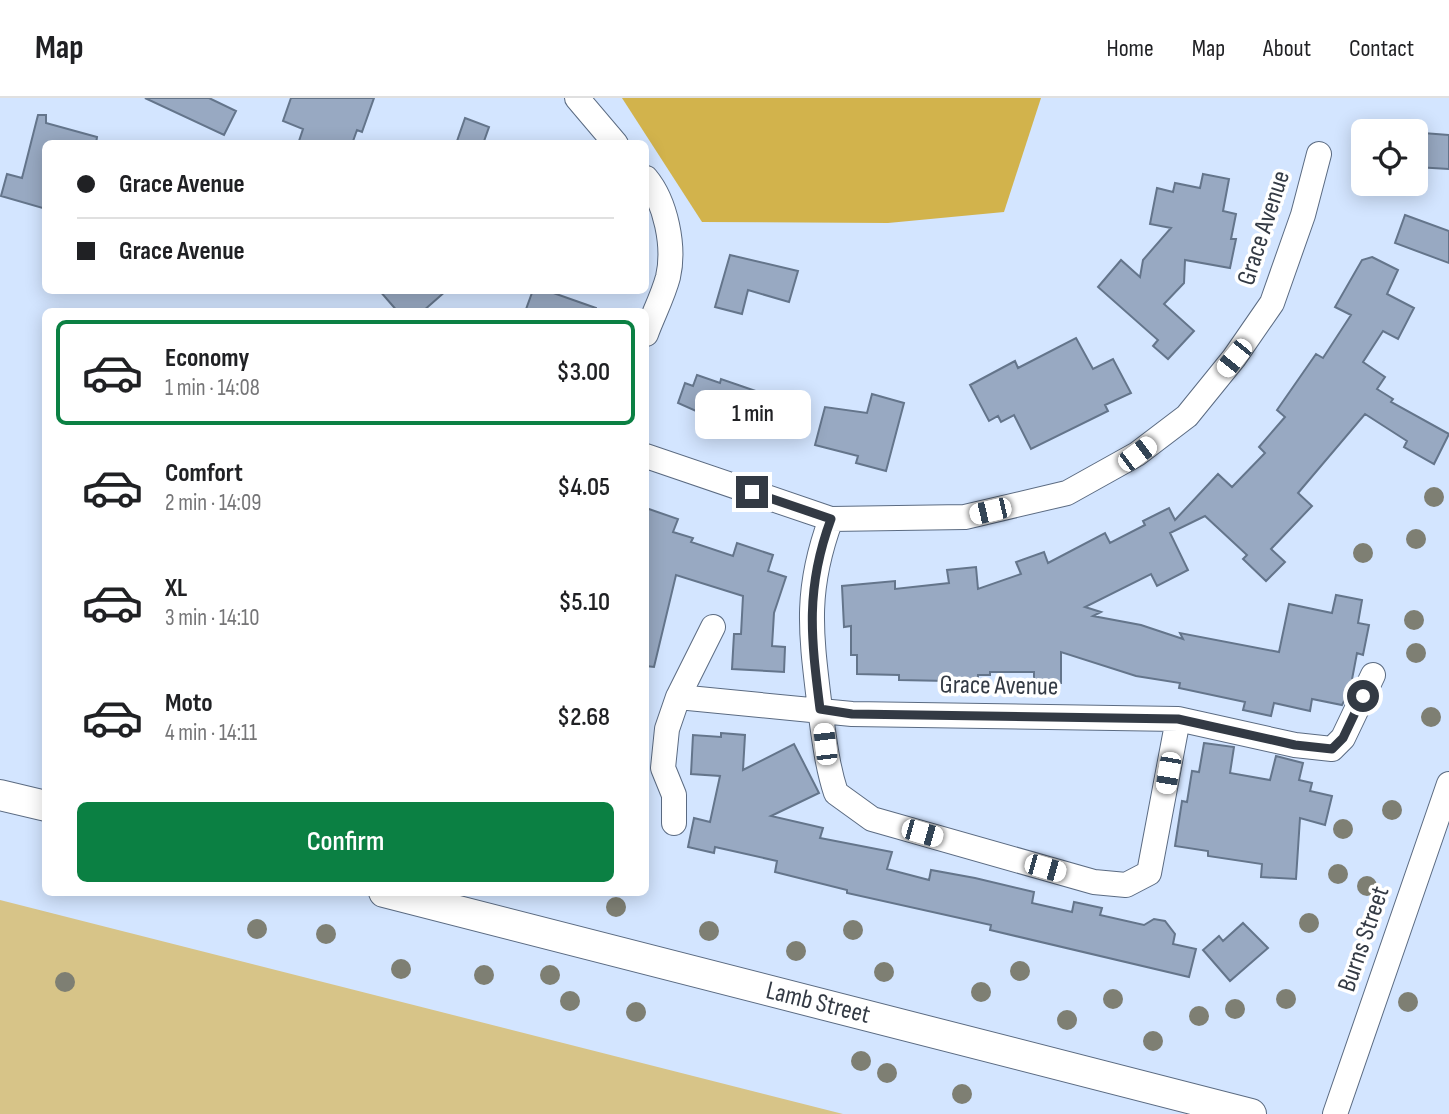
<!DOCTYPE html>
<meta charset="utf-8">
<style>
:root{--surface:#fff;--page:#f2f2f2;--text:#202124;--muted:#757577;--line:#e0e0e0;--accent:#0b8043}
body{margin:0;font-family:"Sofia Sans Condensed",sans-serif;background:var(--page);color:var(--text);height:100vh;display:flex;flex-direction:column;font-size:26px;white-space:nowrap}
*{box-sizing:border-box;margin:0}
p{font-size:23px;color:var(--muted)}
.icon{flex:none;width:38px;height:38px;fill:none;stroke:currentColor;stroke-width:2;stroke-linecap:round;stroke-linejoin:round}
.map{position:relative;flex:1;overflow:hidden}
.details{position:absolute;left:42px;top:210px;width:607px;height:588px;display:flex;flex-direction:column;background:var(--surface);border-radius:10px;box-shadow:0 4px 18px #0003}
.details>*{flex:none}
.banner{position:absolute;left:42px;top:42px;width:607px;height:154px;border-radius:10px;box-shadow:0 4px 18px #0003;display:grid;align-content:center;height:154px;padding:0 35px;background:var(--surface)}
.controls{position:absolute;left:1351px;top:21px;display:grid;gap:14px}
.controls a{display:grid;place-items:center;width:77px;height:77px;border-radius:10px;background:var(--surface);box-shadow:0 4px 18px #0003;font-size:35px}
.end{position:absolute;width:32px;height:32px;margin:-16px;border:9px solid #333a44;background:#fff;box-shadow:0 0 0 4px #fff}
.from{border-radius:50%}
.bubble{position:absolute;height:49px;border-radius:10px;background:var(--surface);box-shadow:0 4px 18px #0003;font-size:23px;font-weight:600;line-height:49px;text-align:center}
.car{position:absolute;width:21px;height:42px;margin:-21px -10px;border-radius:9px;box-shadow:0 0 5px 2px #0007;background:linear-gradient(#fff 24%,#345 0 40%,#fff 0 76%,#345 0 86%,#fff 0)}
.banner b{display:flex;align-items:center;gap:24px;height:66px;font-size:26px}
.banner b+b{border-top:2px solid var(--line)}
.banner i{width:18px;height:18px;background:var(--text)}
ul{padding:12px 0 0;list-style:none}
li{display:flex;align-items:center;gap:21px;height:105px;margin:0 14px 10px;padding:0 21px;border:4px solid transparent;border-radius:10px}
li div{flex:1}
li b{display:block;font-size:26px}
li em{font-style:normal;font-weight:600}
li.active{border-color:var(--accent)}
li>.icon{width:63px;height:63px;stroke-width:1.5}
.button{display:flex;gap:14px;margin-top:auto;padding:14px 35px}
.button a{flex:1;height:80px;border-radius:10px;background:var(--accent);color:#fff;font-size:28px;font-weight:600;line-height:80px;text-align:center}
header{display:flex;align-items:center;gap:42px;box-sizing:border-box;height:98px;padding:0 35px;background:var(--surface);border-bottom:2px solid var(--line)}
header strong{font-size:33px}
nav{display:flex;gap:38px;margin-inline-start:auto;font-size:24px}
.map>svg:first-child{display:block}
.green{fill:#d7c488}
.forest{fill:#d2b34c}
.building{fill:#98a9c2;stroke:#64758b;stroke-width:2}
.lines{fill:none;stroke-linecap:round;stroke-linejoin:round}
.minor-casing{stroke:#5b6b82;stroke-width:26}
.tertiary-casing{stroke:#5b6b82;stroke-width:32}
.minor{stroke:#fff;stroke-width:24}
.tertiary{stroke:#fff;stroke-width:30}
.tree{fill:#7e7f73}
.route{stroke:#333a44;stroke-width:9}
.labels{text-anchor:middle;dominant-baseline:central;stroke-width:7;stroke-linejoin:round;paint-order:stroke}
.street-label{font-size:26px;fill:#333a44;stroke:#fff}
</style>
<header>
<strong>Map</strong>
<nav><a>Home</a><a>Map</a><a>About</a><a>Contact</a></nav>
</header>
<div class="map">
<svg width="1449" height="1016" viewBox="0 0 1449 1016">
<rect width="100%" height="100%" fill="#d3e5ff"/>
<path class="green" d="M0,802L843,1016H0Z"/>
<path class="forest" d="M622,0H1041L1004,114L888,125L702,124Z"/>
<path class="building" d="M145,0H209L236,13L224,37Z
M291,0H374L362,34L357,32L352,46H298L303,31L283,23Z
M38,17H46V25L97,39L96,46H46V111L1,98L7,76L22,80Z
M465,20L489,29L483,46H456Z
M1423,35L1449,37V71L1416,69V39L1423,40Z
M1203,76L1229,81L1223,113L1236,116L1231,141H1236L1230,170L1185,162L1184,185L1164,206L1194,233L1168,261L1153,248L1158,242L1098,189L1121,162L1140,179L1143,162L1171,130L1150,126L1157,90L1173,94L1175,85L1200,90Z
M1405,117L1449,133V165L1395,145Z
M730,157L798,173L789,204L748,192L742,216L715,209Z
M1372,159L1398,172L1387,196L1414,210L1398,241L1383,233L1363,264L1385,279L1377,291L1393,301L1391,304L1449,336L1434,366L1404,349L1407,343L1365,316L1298,395L1312,408L1271,451L1285,464L1266,483L1243,461L1247,457L1205,418L1170,435L1188,472L1157,488L1151,476L1085,509L1101,514L1093,518L1141,527L1183,541L1180,535L1279,554L1289,506L1332,515L1336,497L1362,502L1358,525L1369,527L1363,557L1357,555L1350,592L1342,607L1312,601L1310,613L1274,605L1271,618L1243,612L1245,604L1179,590L1180,585L1136,578L1061,554V585H1034V574H990V577H978V582L948,583L899,582V577L857,576V557H851V528L844,529L842,488L895,483V491L949,485L947,472L976,469L978,491L1021,476L1016,464L1044,454L1048,465L1105,435L1110,445L1145,427L1143,423L1169,410L1175,422L1218,376L1232,389L1265,355L1259,349L1285,319L1277,312L1316,256L1323,260L1351,217L1335,209L1362,162Z
M379,192H447L422,214H398Z
M533,192H545L596,210V214H525Z
M1076,240L1093,271L1113,261L1131,295L1105,307L1108,313L1031,351L1014,317L1001,324L998,318L989,323L970,287L1015,263L1018,270Z
M697,277L720,285L721,281L779,301L772,321L760,317L752,338L678,305L685,285L693,288Z
M872,296L904,305L886,373L856,365L858,358L815,347L825,309L867,315Z
M646,410L678,421L673,434L693,440L691,444L733,458L737,445L773,457L768,473L786,479L774,515L772,548L785,549L784,574L732,571L734,536H741L743,498L676,477L654,569L646,568Z
M721,635L745,637L743,672L794,646L819,695L771,718L823,730L820,740L892,754L887,771L929,782L931,772L975,780L1034,794L1032,805L1072,814L1074,804L1102,810L1100,817L1144,827L1154,821L1165,823L1175,836L1173,846L1196,851L1189,879L990,832L991,827L847,795V792L775,774L777,763L715,749L714,755L688,749L694,720L710,724L720,678L691,676L693,637L721,639Z
M1204,645L1234,649L1230,675L1270,682L1276,658L1303,665L1299,682L1312,685L1310,693L1332,698L1325,727L1300,720L1296,781L1261,779L1262,766L1208,758V753L1175,748L1182,703L1187,704L1192,673L1199,674Z
M1243,825L1268,850L1230,883L1203,852L1219,838L1223,843Z"/>
<g class="lines">
<g class="minor-casing">
<path id="minor" d="M577,0L616,46
M646,80C666,104 675,149 668,179C663,198 653,217 646,236
M646,358L831,421L965,419L1067,395L1137,356L1187,318L1234,260L1272,205L1303,117L1319,56
M831,421C804,494 811,536 820,611C824,639 827,668 836,695L872,721L1094,784L1126,787L1149,775L1178,621
M678,599L852,616L1178,621L1295,647L1332,651L1343,640L1373,577
M674,725V697L663,670L667,631L678,599L713,529
M1335,1016L1449,686"/>
</g>
<g class="tertiary-casing">
<path id="tertiary" d="M0,697L46,708
M384,794L1251,1016"/>
</g>
<use href="#minor" class="minor"/>
<use href="#tertiary" class="tertiary"/>
</g>
<g class="tree">
<circle cx="1434" cy="399" r="10"/>
<circle cx="1416" cy="441" r="10"/>
<circle cx="1363" cy="455" r="10"/>
<circle cx="1414" cy="522" r="10"/>
<circle cx="1416" cy="555" r="10"/>
<circle cx="1431" cy="619" r="10"/>
<circle cx="1392" cy="712" r="10"/>
<circle cx="1343" cy="731" r="10"/>
<circle cx="1338" cy="776" r="10"/>
<circle cx="1367" cy="788" r="10"/>
<circle cx="616" cy="809" r="10"/>
<circle cx="1309" cy="825" r="10"/>
<circle cx="257" cy="831" r="10"/>
<circle cx="853" cy="832" r="10"/>
<circle cx="709" cy="833" r="10"/>
<circle cx="326" cy="836" r="10"/>
<circle cx="796" cy="853" r="10"/>
<circle cx="401" cy="871" r="10"/>
<circle cx="1020" cy="873" r="10"/>
<circle cx="884" cy="874" r="10"/>
<circle cx="484" cy="877" r="10"/>
<circle cx="550" cy="877" r="10"/>
<circle cx="65" cy="884" r="10"/>
<circle cx="981" cy="894" r="10"/>
<circle cx="1113" cy="901" r="10"/>
<circle cx="1286" cy="901" r="10"/>
<circle cx="570" cy="903" r="10"/>
<circle cx="1408" cy="904" r="10"/>
<circle cx="1235" cy="911" r="10"/>
<circle cx="636" cy="914" r="10"/>
<circle cx="1199" cy="918" r="10"/>
<circle cx="1067" cy="922" r="10"/>
<circle cx="1153" cy="943" r="10"/>
<circle cx="861" cy="963" r="10"/>
<circle cx="887" cy="975" r="10"/>
<circle cx="962" cy="996" r="10"/>
</g>
<g class="lines">
<path class="route" d="M752,394L831,421C805,491 811,539 820,611L852,616L1178,621L1295,647L1332,651L1343,640L1363,598"/>
</g>
<g class="labels">
<g class="street-label">
<text transform="translate(1264 130) rotate(-72)">Grace Avenue</text>
<text transform="translate(999 588) rotate(1)">Grace Avenue</text>
<text transform="translate(1364 841) rotate(-71)">Burns Street</text>
<text transform="translate(818 905) rotate(14)">Lamb Street</text>
</g>
</g>
</svg>
<div class="controls">
<a><svg class="icon" aria-label="locate" viewBox="0 0 24 24"><circle cx="12" cy="12" r="6"/><path d="M12 2v4M12 18v4M2 12h4M18 12h4"/></svg></a>
</div>
<i class="end from" style="left:1363px;top:598px"></i>
<i class="end" style="left:752px;top:394px"></i>
<div class="bubble" style="left:695px;top:292px;width:116px">1 min</div>
<i class="car" style="left:1234px;top:260px;rotate:219deg"></i>
<i class="car" style="left:1137px;top:356px;rotate:53deg"></i>
<i class="car" style="left:990px;top:413px;rotate:257deg"></i>
<i class="car" style="left:825px;top:646px;rotate:353deg"></i>
<i class="car" style="left:1168px;top:675px;rotate:190deg"></i>
<i class="car" style="left:922px;top:735px;rotate:106deg"></i>
<i class="car" style="left:1045px;top:770px;rotate:106deg"></i>
<div class="banner">
<b><i class="from"></i>Grace Avenue</b>
<b><i></i>Grace Avenue</b>
</div>
<section class="details">
<ul>
<li class="active"><svg class="icon" aria-label="car" viewBox="0 0 24 24"><path d="M5 17H2v-5l4-1 3-4h7l3 4 3 1v5h-3M9 17h6M6 11h13"/><circle cx="7" cy="17" r="2"/><circle cx="17" cy="17" r="2"/></svg><div><b>Economy</b><p>1 min · 14:08</p></div><em>$3.00</em></li>
<li><svg class="icon" aria-label="car" viewBox="0 0 24 24"><path d="M5 17H2v-5l4-1 3-4h7l3 4 3 1v5h-3M9 17h6M6 11h13"/><circle cx="7" cy="17" r="2"/><circle cx="17" cy="17" r="2"/></svg><div><b>Comfort</b><p>2 min · 14:09</p></div><em>$4.05</em></li>
<li><svg class="icon" aria-label="car" viewBox="0 0 24 24"><path d="M5 17H2v-5l4-1 3-4h7l3 4 3 1v5h-3M9 17h6M6 11h13"/><circle cx="7" cy="17" r="2"/><circle cx="17" cy="17" r="2"/></svg><div><b>XL</b><p>3 min · 14:10</p></div><em>$5.10</em></li>
<li><svg class="icon" aria-label="car" viewBox="0 0 24 24"><path d="M5 17H2v-5l4-1 3-4h7l3 4 3 1v5h-3M9 17h6M6 11h13"/><circle cx="7" cy="17" r="2"/><circle cx="17" cy="17" r="2"/></svg><div><b>Moto</b><p>4 min · 14:11</p></div><em>$2.68</em></li>
</ul>
<div class="button"><a>Confirm</a></div>
</section>
</div>
